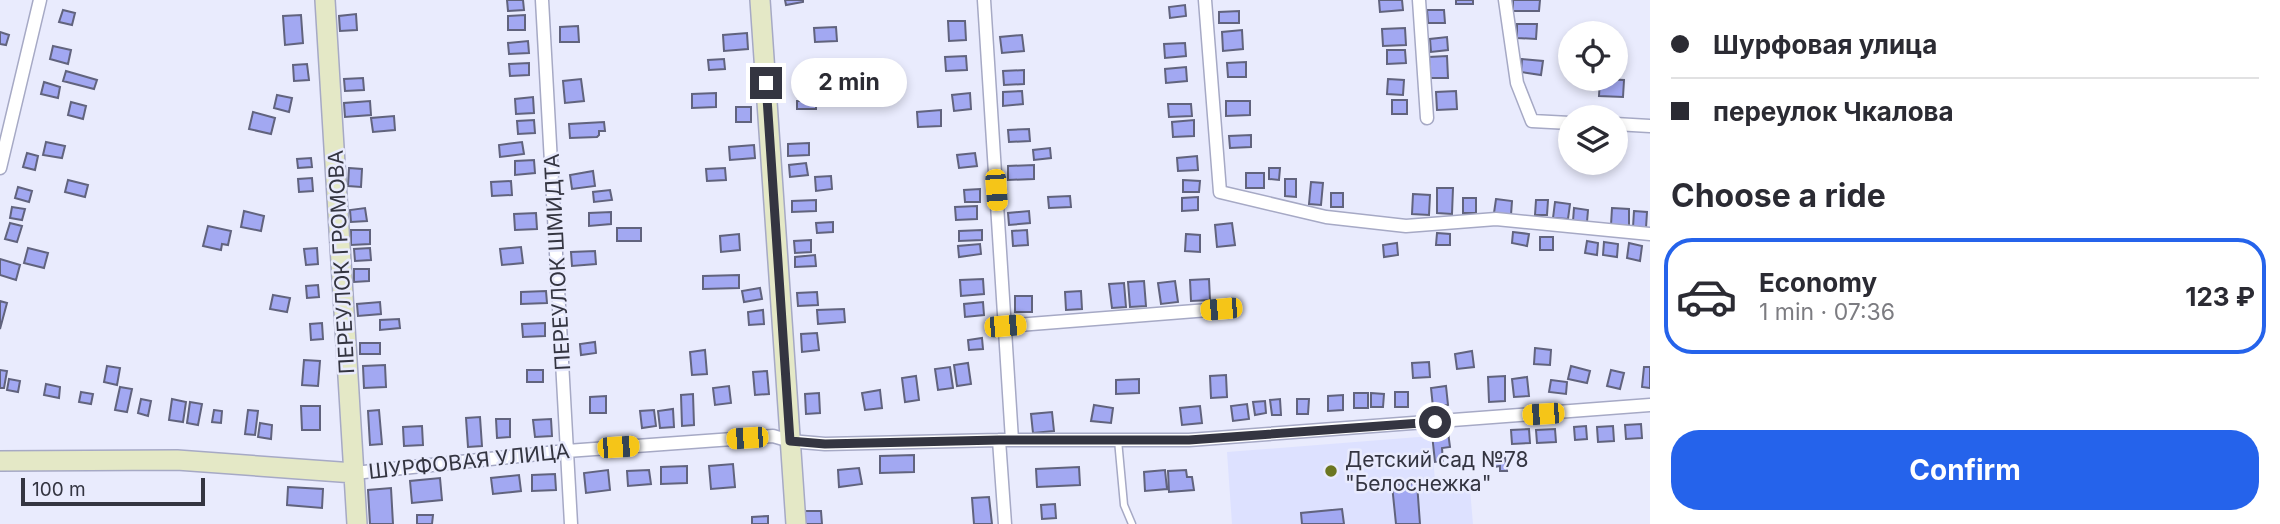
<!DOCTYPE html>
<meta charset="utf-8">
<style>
:root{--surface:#fff;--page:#f7f7f7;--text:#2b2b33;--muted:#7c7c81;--line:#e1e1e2;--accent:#2563eb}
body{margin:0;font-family:Inter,sans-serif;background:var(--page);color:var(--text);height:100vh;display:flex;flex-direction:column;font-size:26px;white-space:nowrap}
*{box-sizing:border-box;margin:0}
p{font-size:23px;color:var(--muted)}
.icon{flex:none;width:38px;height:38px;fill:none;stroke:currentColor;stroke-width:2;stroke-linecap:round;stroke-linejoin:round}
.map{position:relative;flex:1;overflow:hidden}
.panel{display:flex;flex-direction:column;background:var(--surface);width:630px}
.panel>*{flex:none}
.top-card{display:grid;align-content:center;height:154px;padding:0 21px;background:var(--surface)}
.fabs{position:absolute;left:1558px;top:21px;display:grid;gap:14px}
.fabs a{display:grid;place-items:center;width:70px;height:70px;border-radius:50%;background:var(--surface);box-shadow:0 4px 10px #0003;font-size:35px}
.scale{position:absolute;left:21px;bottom:18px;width:184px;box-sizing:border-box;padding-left:7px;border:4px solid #343541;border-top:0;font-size:19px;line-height:24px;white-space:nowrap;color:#343541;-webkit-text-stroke:5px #e9ebfd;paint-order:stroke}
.end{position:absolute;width:32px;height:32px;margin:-16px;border:9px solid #343541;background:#fff;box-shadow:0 0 0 4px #fff}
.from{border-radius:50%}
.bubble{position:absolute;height:49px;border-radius:24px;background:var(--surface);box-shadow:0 4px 10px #0003;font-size:23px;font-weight:700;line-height:49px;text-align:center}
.car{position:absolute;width:21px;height:42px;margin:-21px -10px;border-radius:9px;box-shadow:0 0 5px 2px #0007;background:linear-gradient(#f5c518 24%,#345 0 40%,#f5c518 0 76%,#345 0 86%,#f5c518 0)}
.top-card b{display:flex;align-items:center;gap:24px;height:66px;font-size:26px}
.top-card b+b{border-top:2px solid var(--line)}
.top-card i{width:18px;height:18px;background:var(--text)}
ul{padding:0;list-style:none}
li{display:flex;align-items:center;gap:21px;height:116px;margin:0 14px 10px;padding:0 7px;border:4px solid transparent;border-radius:28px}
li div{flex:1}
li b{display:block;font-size:26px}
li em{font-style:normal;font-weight:700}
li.current{border-color:var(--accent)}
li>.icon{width:63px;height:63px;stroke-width:1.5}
h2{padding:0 21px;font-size:32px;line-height:84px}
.action{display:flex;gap:14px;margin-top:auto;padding:14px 21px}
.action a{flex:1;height:80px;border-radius:28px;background:var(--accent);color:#fff;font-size:28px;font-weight:700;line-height:80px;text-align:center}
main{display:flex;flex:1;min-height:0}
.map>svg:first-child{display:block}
.built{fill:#dde1ff}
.building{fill:#a2a8f2;stroke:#61637d;stroke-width:2}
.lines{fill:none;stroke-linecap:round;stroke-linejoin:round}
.lane-casing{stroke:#a6a9c5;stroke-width:9}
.street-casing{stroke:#a6a9c5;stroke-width:15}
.secondary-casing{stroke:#a6a9c5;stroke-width:22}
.lane{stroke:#fff;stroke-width:6}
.street{stroke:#fff;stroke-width:12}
.secondary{stroke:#e4e8c6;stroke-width:19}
.route{stroke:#343541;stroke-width:9}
.poi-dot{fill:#6b7621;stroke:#e9ebfd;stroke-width:2.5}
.labels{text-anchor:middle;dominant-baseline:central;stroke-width:5;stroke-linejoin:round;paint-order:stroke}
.street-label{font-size:21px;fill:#343541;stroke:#e9ebfd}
.poi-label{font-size:21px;fill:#343541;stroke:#e9ebfd;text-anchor:start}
</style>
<main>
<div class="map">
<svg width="1650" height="524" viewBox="0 0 1650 524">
<rect width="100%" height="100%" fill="#e9ebfd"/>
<path class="built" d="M1431,436L1436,491L1470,489L1473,524H1232L1227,452Z"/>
<path class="building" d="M507,0H523L524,10L508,11Z
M785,0H803V2L786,5Z
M1379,0H1402L1403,10L1380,12Z
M1456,0H1473V4H1456Z
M1513,0H1540L1539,11H1513Z
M1185,5L1186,16L1170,18L1169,7Z
M63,10L75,13L72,25L59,22Z
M1427,10H1444L1445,23H1428Z
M1239,11V23H1219V12Z
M356,14L357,30L340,31L339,16Z
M301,15L303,43L285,45L283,16Z
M525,15V30H508V16Z
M948,21H965L966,40L949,41Z
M1517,24H1537L1536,39L1517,38Z
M578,26L579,42H560V27Z
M836,27L837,41L815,42L814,28Z
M1405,28L1406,45L1383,46L1382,29Z
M1242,30L1243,49L1223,51L1222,32Z
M0,32L9,35L6,45L0,44Z
M747,33L748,49L724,51L723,35Z
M1022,35L1024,51L1002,53L1000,37Z
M1447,37L1448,50L1431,52L1430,39Z
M528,41L529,53L509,54L508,43Z
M1185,43L1186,56L1165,58L1164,44Z
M53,46L71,50L68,64L50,59Z
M1387,50H1405L1406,63L1387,64Z
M966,56L967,70L946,71L945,57Z
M1447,56L1448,78H1430L1429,57Z
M724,59L725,69L709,70L708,60Z
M1522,59L1543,61L1541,75L1521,72Z
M1246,62V77H1228L1227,63Z
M529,63V75L510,76L509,64Z
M307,64L309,80L294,81L293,65Z
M834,65L835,79L812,80V66Z
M1186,67L1187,81L1166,83L1165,69Z
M1024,70V84L1004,85L1003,71Z
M66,71L97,80L94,89L63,81Z
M363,78L364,90L345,91L344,79Z
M581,79L584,101L565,103L563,81Z
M1388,79L1404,80L1403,95L1387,94Z
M1600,79L1624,80L1623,97L1599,96Z
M44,82L60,87L58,98L41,94Z
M1022,91L1023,104L1003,106V92Z
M1456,91L1457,109L1437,110L1436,92Z
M716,93V107L692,108V94Z
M970,93L971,109L954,111L952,95Z
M277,95L292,98L289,112L274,108Z
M533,97L534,113L516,114L515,99Z
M1392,100H1407V114H1392Z
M370,101L371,115L345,117L344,103Z
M797,101H816V109H797Z
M1226,101H1250V115L1226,116Z
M71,102L86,106L83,119L68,115Z
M1168,104H1191L1192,116L1169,117Z
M736,107H751V122H736Z
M941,110V126L918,127L917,112Z
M253,112L275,118L271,134L249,129Z
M394,116L395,130L373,132L371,118Z
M534,120L535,133L518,134L517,121Z
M1194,120V136L1173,137L1172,122Z
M604,122L605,131H599V135L597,137L570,138L569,124Z
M1029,129L1030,141L1009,142L1008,130Z
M1251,135V147L1230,148L1229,136Z
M46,142L65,146L62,158L43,155Z
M522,142L524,154L500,157L499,145Z
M809,143V155L788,156V144Z
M754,145L755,158L730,160L729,147Z
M1050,148L1051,158L1034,160L1033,150Z
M27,153L38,156L35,170L23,167Z
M975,153L977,166L959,168L957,155Z
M1197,156L1198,170L1178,171L1177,158Z
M311,158L312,167L298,168L297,159Z
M534,160L535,173L515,175V161Z
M806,163L808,175L790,177L789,165Z
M1034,165V179L1008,180V166Z
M349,168L362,169L361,187L348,186Z
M725,168L726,180L707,181L706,169Z
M1269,168H1280L1279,180L1269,179Z
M593,171L595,186L572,189L570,175Z
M1246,173H1264V188H1246Z
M831,176L832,189L816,191L815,177Z
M312,178L313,191L299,192L298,179Z
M1285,179H1296V197L1285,196Z
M68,180L88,185L85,197L65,192Z
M1183,180L1200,181L1199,192H1183Z
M511,181L512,195L492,196L491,182Z
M1311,182L1323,183L1321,205L1309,204Z
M18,187L32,191L29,202L15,198Z
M1437,188H1453L1452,214L1437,213Z
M980,189V202H965L964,190Z
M610,190L612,200L594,202L593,192Z
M1331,193H1343V207H1331Z
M1413,194L1430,195L1429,215L1412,214Z
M1070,196L1071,207L1049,208L1048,197Z
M1198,197V210L1182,211V198Z
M1463,198H1476V213H1463Z
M1496,199L1512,201L1511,215L1494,213Z
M816,200V211L792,212V201Z
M1536,200H1548L1547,215H1535Z
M1555,202L1570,204L1568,219L1553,218Z
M977,206V219L956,220L955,207Z
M12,207L25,209L22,220L10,218Z
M365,208L367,221L351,222L350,210Z
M1574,208L1588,210L1587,222L1573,221Z
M1612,208L1629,209V226L1611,225Z
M244,211L264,216L261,231L241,227Z
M1029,211L1030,223L1009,225L1008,213Z
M1634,211L1647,212L1646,228L1633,227Z
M611,212V224L589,226V213Z
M536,213L537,229L515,230L514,214Z
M833,222V232L817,233L816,223Z
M10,223L22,226L17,242L5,239Z
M1232,223L1235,245L1217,247L1215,225Z
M208,226L231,231L228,245L222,244L221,250L203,246Z
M617,228H641V241H617Z
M351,230H370V244L351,245Z
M982,230V240L959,241V231Z
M1027,230L1028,245L1013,246L1012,231Z
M1513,232L1529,234L1527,246L1512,243Z
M1437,233L1450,234V245H1436Z
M739,234L740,250L721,252L720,236Z
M1186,234L1200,235V252L1185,251Z
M1540,237H1553V250H1540Z
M811,240V252L795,253L794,241Z
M1587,241L1598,243L1597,255L1585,253Z
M1604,242L1618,244L1617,257L1603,255Z
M1397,243L1398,255L1384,257L1383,245Z
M1629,243L1642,246L1640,261L1627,258Z
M980,244L981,254L959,257L958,246Z
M521,247L523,263L502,265L500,249Z
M28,248L48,253L44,268L24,263Z
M317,248L318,264L306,265L304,249Z
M370,248L371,260L355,261L354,249Z
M595,251L596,264L572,266L571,252Z
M815,255L816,266L795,267V257Z
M0,259L20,265L16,280L0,275Z
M354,269H369V281L354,282Z
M739,275V288L703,289V276Z
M983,279L984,294L961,296L960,280Z
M1209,279L1210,300L1191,301L1190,280Z
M1144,281L1146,306L1130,307L1128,282Z
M1175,281L1178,302L1161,304L1158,283Z
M1124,283L1126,307L1112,308L1109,284Z
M318,285L319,297L307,298L306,286Z
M760,288L762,299L744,302L742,291Z
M546,291L547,303L521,304V292Z
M1081,291L1082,309L1066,310L1065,292Z
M817,292L818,305L798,306L797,293Z
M273,295L290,298L287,312L270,309Z
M1015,296H1032V312H1015Z
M0,301L7,303L0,329Z
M380,302L381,314L358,316L357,304Z
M983,302L984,315L965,317L964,304Z
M844,309L845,322L818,324L817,310Z
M763,310L764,324L749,325L748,312Z
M399,319L400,328L380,330V320Z
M322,323L323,339L311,340L310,324Z
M545,323V336L523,337L522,324Z
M817,333L819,350L802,352L801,334Z
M982,338L983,349L969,350L968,340Z
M595,342L596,353L581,355L580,344Z
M360,343H380V354H360Z
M1535,348L1551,350L1550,365L1534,364Z
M705,350L707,374L692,375L690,352Z
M1472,351L1474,367L1457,369L1455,354Z
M304,360L320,361L318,386L302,385Z
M1429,362L1430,377L1413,378L1412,363Z
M968,363L971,384L957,386L954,365Z
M385,365L386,387L364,388L363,366Z
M107,366L120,368L117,385L104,382Z
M1571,366L1590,371L1587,383L1568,379Z
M950,367L953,388L938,390L935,369Z
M1644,367H1650V388L1642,387Z
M0,370L7,371L4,388H0Z
M527,370H543V382H527Z
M1611,370L1624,373L1620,389L1607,386Z
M767,371L769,394L755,395L753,372Z
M1226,375L1227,397L1211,398L1210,376Z
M916,376L919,400L905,402L902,378Z
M1505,376V401L1489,402L1488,377Z
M1527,377L1529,396L1514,397L1512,379Z
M9,379L20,381L18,392L7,390Z
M1139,379V393L1116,394V380Z
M1551,380L1567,382L1566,394L1549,392Z
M46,384L60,387L59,398L44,395Z
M729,386L731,403L715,405L713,388Z
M1446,386L1448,405L1433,407L1431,388Z
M120,387L132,389L127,412L115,410Z
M880,390L882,408L865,410L862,393Z
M81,392L93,394L91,404L79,402Z
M1395,392H1408V407H1395Z
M819,393L820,413L806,414L805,394Z
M1354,393H1368V408H1354Z
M1371,393L1384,394L1383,407H1371Z
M693,394L694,425L682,426L681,395Z
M1343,395V410L1328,411V396Z
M606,396V413H590V397Z
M141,399L151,401L148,416L138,413Z
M172,399L186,402L183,422L169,420Z
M1280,399L1281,415H1272L1270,400Z
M1297,399H1309L1308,414H1297Z
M1265,401L1266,413L1255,415L1253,402Z
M190,402L202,404L198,425L187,423Z
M1247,404L1249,419L1233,421L1231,406Z
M1094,405L1113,408L1111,423L1091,421Z
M301,406H320V430H302Z
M1200,406L1202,423L1182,425L1180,408Z
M673,409L674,427L660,428L658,411Z
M214,410L222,411L221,423L212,422Z
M248,410L258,411L255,435L245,434Z
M379,410L382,444L370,445L368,411Z
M654,410L656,426L642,428L640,411Z
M1052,412L1054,431L1033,433L1031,414Z
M480,417L482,446L468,447L466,418Z
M496,419H510V437L497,438Z
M551,419L552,436L535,437L533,420Z
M260,423L272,425L271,439L258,437Z
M1641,424L1642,438L1626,439L1625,425Z
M422,426L423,445L404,446L403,427Z
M1586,426L1587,439L1575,440L1574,427Z
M1613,426L1614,441L1598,442L1597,427Z
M1529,429L1530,443L1512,444L1511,430Z
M1555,429L1556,442L1537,443L1536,430Z
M1448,432L1450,447L1442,448L1443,461L1435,462L1432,434Z
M914,455V472L880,473V456Z
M1505,458L1507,471H1500V466L1494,467L1493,460Z
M733,464L735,487L711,489L709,466Z
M687,466V483L661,484V467Z
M1079,467L1080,485L1037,487L1036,469Z
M859,468L862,484L839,487L838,470Z
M608,470L610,490L586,493L584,473Z
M649,470L651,484L628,486L627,471Z
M1165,470L1167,489L1145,491L1144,472Z
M1186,470L1187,477H1192L1194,490L1169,492L1168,471Z
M555,474L556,490L532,491V475Z
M519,475L521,491L493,494L491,478Z
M440,478L442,500L412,503L410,481Z
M1417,483L1420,524H1396L1392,485Z
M288,487L323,489L322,508L287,505Z
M391,488L393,524H370L368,490Z
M989,497L992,524H974L972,498Z
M1055,504L1056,518L1042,519L1041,505Z
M1342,509L1344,524H1302L1301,513Z
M803,511H821L822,524H803Z
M417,515H433L432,524H417Z
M768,516V524H752V517Z"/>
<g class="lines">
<g class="lane-casing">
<path id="lane" d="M1118,440L1124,505L1132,524"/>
</g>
<g class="street-casing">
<path id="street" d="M542,0L571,524
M984,0L1012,440
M1205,0L1220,192L1326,217L1406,226L1496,219L1650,234
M1419,0L1427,118
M1505,0L1517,83L1532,121L1570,123
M1615,124L1650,126
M0,168L40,0
M1005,326L1221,309
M999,440L1005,524
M354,473L567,451L773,436L790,441L825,444L999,440H1189L1650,405"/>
</g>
<g class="secondary-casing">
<path id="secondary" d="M325,0L357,524
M760,0L796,524
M0,461L177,460L354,473"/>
</g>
<use href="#lane" class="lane"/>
<use href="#street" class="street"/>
<use href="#secondary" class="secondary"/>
</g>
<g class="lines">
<path class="route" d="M766,83L790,441L825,444L999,440H1189L1435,422"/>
</g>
<circle class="poi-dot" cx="1331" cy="471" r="7"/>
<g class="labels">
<g class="street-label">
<text transform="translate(341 262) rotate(-93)">ПЕРЕУЛОК ГРОМОВА</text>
<text transform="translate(557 262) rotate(-93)">ПЕРЕУЛОК ШМИДТА</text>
<text transform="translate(469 461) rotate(-6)">ШУРФОВАЯ УЛИЦА</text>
</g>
<g class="poi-label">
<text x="1345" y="459">Детский сад №78<tspan x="1345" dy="24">"Белоснежка"</tspan></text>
</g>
</g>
</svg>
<div class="fabs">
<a><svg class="icon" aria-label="locate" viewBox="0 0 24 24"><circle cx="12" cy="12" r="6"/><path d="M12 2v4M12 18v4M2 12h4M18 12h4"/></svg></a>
<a><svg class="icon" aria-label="layers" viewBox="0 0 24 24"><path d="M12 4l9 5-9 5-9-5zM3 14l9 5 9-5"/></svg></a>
</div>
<div class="scale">100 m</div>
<i class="end from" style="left:1435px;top:422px"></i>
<i class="end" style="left:766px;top:83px"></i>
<div class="bubble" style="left:791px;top:58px;width:116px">2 min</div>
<i class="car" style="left:996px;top:190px;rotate:176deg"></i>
<i class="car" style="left:1221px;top:309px;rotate:265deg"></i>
<i class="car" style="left:1005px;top:326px;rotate:85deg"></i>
<i class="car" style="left:1543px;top:414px;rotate:266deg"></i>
<i class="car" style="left:747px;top:438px;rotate:266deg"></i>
<i class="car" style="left:618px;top:447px;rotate:86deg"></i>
</div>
<section class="panel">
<div class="top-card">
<b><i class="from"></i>Шурфовая улица</b>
<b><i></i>переулок Чкалова</b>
</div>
<h2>Choose a ride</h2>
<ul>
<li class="current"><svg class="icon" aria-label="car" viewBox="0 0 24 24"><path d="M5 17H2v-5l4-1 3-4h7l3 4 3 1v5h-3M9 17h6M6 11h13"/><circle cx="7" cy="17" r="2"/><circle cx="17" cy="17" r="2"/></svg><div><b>Economy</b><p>1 min · 07:36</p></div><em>123 ₽</em></li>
</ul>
<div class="action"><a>Confirm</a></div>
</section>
</main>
